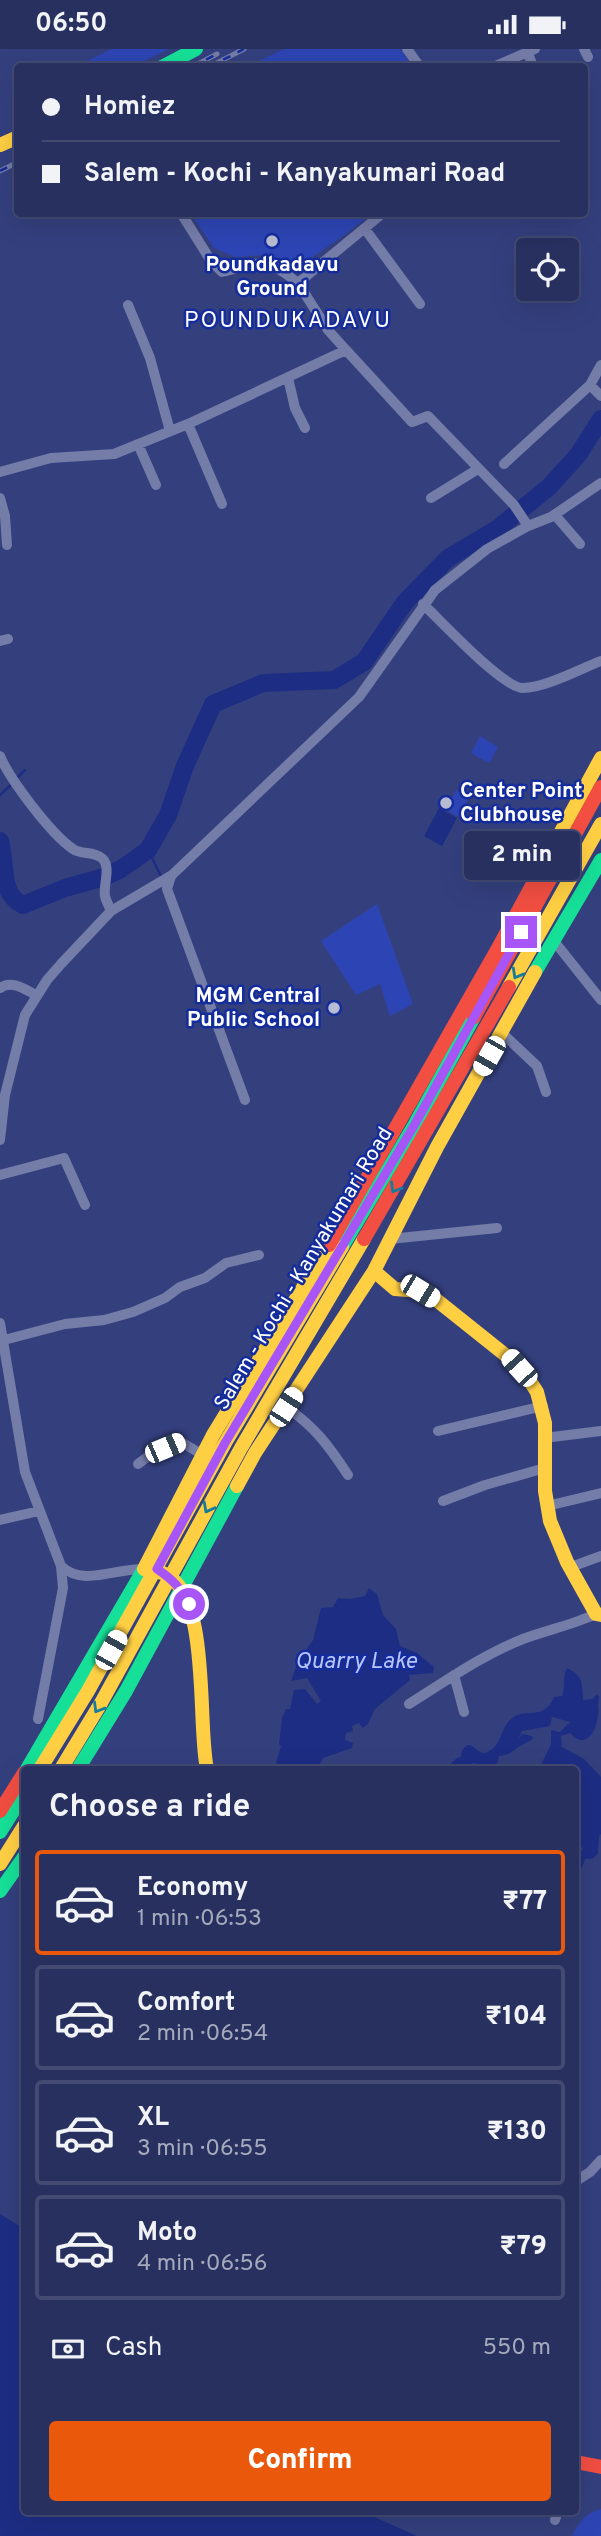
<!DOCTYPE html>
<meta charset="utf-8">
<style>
:root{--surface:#27305e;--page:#2f3864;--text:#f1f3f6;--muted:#a4a9bc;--line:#434b73;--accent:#ea580c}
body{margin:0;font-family:Overpass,sans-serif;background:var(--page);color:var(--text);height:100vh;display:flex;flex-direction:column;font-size:26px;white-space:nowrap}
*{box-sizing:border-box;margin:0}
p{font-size:23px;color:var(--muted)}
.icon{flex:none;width:38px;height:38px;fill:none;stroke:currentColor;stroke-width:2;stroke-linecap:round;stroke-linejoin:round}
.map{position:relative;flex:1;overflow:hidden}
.side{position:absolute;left:21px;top:1717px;width:558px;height:749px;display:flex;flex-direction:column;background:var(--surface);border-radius:7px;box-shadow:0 7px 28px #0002,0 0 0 2px var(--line)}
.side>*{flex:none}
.hud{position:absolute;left:14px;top:14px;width:574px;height:154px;border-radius:7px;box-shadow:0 7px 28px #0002,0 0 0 2px var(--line);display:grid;align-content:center;height:154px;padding:0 28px;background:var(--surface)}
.fabs{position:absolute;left:516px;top:189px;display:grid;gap:14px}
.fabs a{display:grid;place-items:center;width:63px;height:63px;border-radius:7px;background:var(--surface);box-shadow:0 7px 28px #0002,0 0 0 2px var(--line);font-size:35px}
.end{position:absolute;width:32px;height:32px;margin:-16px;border:9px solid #a855f7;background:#fff;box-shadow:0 0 0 4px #fff}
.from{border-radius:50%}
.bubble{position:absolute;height:49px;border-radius:7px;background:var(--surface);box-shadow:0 7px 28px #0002,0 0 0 2px var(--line);font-size:23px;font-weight:800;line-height:49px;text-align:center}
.car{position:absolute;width:21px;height:42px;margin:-21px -10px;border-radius:9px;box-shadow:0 0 5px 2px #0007;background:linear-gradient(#fff 24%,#345 0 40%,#fff 0 76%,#345 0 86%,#fff 0)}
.hud b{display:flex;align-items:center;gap:24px;height:66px;font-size:26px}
.hud b+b{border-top:2px solid var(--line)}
.hud i{width:18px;height:18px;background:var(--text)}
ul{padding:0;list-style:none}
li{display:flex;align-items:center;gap:21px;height:105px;margin:0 14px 10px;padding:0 14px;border:4px solid var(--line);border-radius:7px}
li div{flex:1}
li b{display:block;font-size:26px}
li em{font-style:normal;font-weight:800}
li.active{border-color:var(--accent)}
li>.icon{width:63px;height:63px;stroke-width:1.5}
h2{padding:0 28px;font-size:32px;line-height:84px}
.pay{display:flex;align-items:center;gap:18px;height:77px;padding:0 28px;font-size:26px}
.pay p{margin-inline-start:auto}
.primary-button{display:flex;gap:14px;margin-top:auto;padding:14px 28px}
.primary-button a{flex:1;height:80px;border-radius:7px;background:var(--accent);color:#fff;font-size:28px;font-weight:800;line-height:80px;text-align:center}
.status{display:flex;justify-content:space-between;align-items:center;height:49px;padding:0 35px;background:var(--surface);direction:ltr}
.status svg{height:19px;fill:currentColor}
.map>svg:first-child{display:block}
.green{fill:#2d45b4}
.water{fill:#1d2d83}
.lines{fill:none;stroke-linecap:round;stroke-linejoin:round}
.stream{stroke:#1d2d83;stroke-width:2.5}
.river{stroke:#1d2d83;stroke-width:18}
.street{stroke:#747ca8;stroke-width:10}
.fast{stroke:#16e098;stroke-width:14}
.slow{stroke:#ffcf43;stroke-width:14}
.jam{stroke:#f24e42;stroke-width:14}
.rail-casing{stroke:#747ca7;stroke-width:5}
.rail{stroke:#152c9d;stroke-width:2.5;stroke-dasharray:8;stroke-linecap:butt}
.oneway{stroke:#157d9b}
.route{stroke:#a855f7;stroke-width:9}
.poi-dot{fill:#b8bcd2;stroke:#152c9d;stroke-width:2.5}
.labels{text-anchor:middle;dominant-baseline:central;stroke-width:5;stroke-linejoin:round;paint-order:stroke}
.poi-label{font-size:21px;font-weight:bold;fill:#fff;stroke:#152c9d}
.street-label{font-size:21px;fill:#fff;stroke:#152c9d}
.neighbourhood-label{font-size:23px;letter-spacing:2px;fill:#fff;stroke:#152c9d}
.water-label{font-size:23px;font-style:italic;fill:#b9c5fa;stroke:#152c9d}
</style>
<div class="status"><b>06:50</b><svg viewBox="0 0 49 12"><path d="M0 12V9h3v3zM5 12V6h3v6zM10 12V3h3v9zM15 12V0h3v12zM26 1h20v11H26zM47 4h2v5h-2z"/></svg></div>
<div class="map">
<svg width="601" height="2487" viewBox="0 0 601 2487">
<rect width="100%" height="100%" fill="#34407e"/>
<path class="green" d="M112,0H169L134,17H76Z
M284,0H400L412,17H249Z
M191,165H371L346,185L295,220L263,206L235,208L214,199Z
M480,687L498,698L489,714L471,704Z
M456,741L469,748L458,768L446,761Z
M377,855L413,955L390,967L380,935L356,946L321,892Z
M601,2460V2487H572C578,2474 587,2463 601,2460Z"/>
<path class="water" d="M439,759L457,769L442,797L424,787Z
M369,1539L377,1545L383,1566L396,1580L400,1597L417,1604L434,1618L433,1624L409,1626L410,1631L375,1660L368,1675L363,1679L359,1674L352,1677L353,1682L346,1684L345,1691L353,1694L352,1699L323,1709L318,1720H279L276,1714L281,1697L279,1695L282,1669L286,1660H290L294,1641L305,1640L317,1655L321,1652L307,1629L291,1632L298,1612L313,1591L321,1559L333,1558L338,1549L350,1550L365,1547Z
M567,1619C583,1627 582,1632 583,1651L593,1650L597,1645L599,1648L598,1655C601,1671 590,1706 570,1684L561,1687L562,1698L584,1710L601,1728V1785L599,1787L598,1805L592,1810H585L582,1819L576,1822V1807L583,1800L582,1798L576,1800V1720H539L551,1695V1681L560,1683L570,1673L552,1668L550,1677L522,1682L518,1690L522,1685L532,1687L533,1690C530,1692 527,1693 524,1695C513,1700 514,1705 499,1707L497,1715L483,1716L472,1714L474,1720H445L457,1709L461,1708L462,1701L467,1696C475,1695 477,1705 486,1704C504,1695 499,1680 512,1669C527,1658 543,1673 554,1648L562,1647C566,1638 562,1627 567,1619Z
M0,2165L24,2180V2462H361L417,2487H0Z"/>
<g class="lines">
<path class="stream" d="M17,729L25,721
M0,746L13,734
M148,801L161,827"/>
<path class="river" d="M0,792C7,820 0,845 23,856L65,839L104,828L121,820L148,801L168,766L185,717L213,655L263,634L334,631L364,613L405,553L448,509L497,480L549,438L578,406L601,370"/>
<path class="street" d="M407,0L420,18
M584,0L588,8
M528,4L533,18
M493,18L535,0
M181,164L211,212L222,223C261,213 265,207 298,234
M365,180L420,255
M128,256L150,309L170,382
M346,301L412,373L428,367L514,456L528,477
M288,329L295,359L305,379
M590,336L601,347
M188,375L222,455
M138,395L156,436
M504,415L590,336L601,316
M0,423L51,409L114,405L188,375L346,301L328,281L298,234L383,164
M0,449L5,467L7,496
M431,449L478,420
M555,466L580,495
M423,555C441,572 503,639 523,639C545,639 580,620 601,612
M0,592L8,590
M0,707C10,731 51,785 73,800C81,806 95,802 103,810C111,819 103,836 105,847C106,852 109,857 111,862
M171,827L167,840L245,1051
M554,892L601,951
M0,939C12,931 24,940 36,946
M502,984L537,1017L546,1043
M0,1091L5,1046L25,966L47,931L61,915L111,862L172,826L359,648L435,541L487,500L528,477L551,468L601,434
M0,1126L64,1109L85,1156
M390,1190L497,1179
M0,1274L25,1423L61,1517C83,1538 116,1519 144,1520
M4,1291L65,1275L104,1271L133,1263L165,1249L180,1238L205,1229L226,1214L259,1206
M286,1358C315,1378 329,1397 348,1426
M438,1382L543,1357
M544,1389L601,1382
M138,1415L150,1406L181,1393L203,1406
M443,1452L485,1436L545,1419
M547,1457L601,1444
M0,1471L39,1462
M571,1518L601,1507
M454,1626L464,1663
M409,1655C446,1632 482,1606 523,1590C547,1581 572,1576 596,1565
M38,1670L63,1539L61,1517
M576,2132L590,2123L601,2111
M555,2471L558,2462"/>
<path class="fast" d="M162,18L196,0
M535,923L601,811
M342,1198L415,1075L474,968
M27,1720L144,1520
M78,1720L126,1642L237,1437
M0,1783L24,1745
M0,1842L24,1808"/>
<path class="slow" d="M0,96L18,88
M557,790L601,709
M509,938L601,775
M374,1222L395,1240L420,1242L434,1249L508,1308L528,1329L537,1343L545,1374V1442L550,1472L567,1513L596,1565L601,1566
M237,1437L255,1404L374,1222L437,1098L535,923
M40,1720L88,1642L225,1394L342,1198
M61,1720L101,1654L241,1399L364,1190
M207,1720C197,1675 211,1547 165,1525C159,1522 150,1521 144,1520L213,1386L329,1196
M0,1815L24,1777"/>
<path class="jam" d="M474,968L601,738
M364,1190L509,938
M329,1196L497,901L557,790
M0,1762L24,1724
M576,2413L601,2418"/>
<g class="rail-casing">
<path id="rail" d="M192,18L217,5
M209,18L244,0
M0,122L18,113"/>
</g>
<use href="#rail" class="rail"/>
</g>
<defs><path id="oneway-chevron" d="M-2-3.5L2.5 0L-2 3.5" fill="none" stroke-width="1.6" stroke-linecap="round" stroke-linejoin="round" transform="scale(1.75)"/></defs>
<g class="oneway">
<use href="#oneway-chevron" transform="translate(517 925) rotate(119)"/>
<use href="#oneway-chevron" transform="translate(395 1139) rotate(121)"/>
<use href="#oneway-chevron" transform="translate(208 1459) rotate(118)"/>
<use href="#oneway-chevron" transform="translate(98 1659) rotate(121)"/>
</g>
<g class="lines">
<path class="route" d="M189,1555C181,1539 172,1530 157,1520L225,1394L415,1075L521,883"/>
</g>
<g class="poi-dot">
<circle cx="272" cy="192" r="7"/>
<circle cx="446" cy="754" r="7"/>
<circle cx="334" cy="959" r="7"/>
</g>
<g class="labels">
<g class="poi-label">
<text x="272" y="216">Poundkadavu<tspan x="272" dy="24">Ground</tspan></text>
<text x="460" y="742" text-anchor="start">Center Point<tspan x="460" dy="24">Clubhouse</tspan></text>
<text x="320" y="947" text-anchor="end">MGM Central<tspan x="320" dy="24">Public School</tspan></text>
</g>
<g class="street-label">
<text transform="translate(304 1220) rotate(-59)">Salem - Kochi - Kanyakumari Road</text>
</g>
<g class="neighbourhood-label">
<text x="288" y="272">POUNDUKADAVU</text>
</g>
<g class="water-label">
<text x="356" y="1613">Quarry Lake</text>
</g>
</g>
</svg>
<div class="fabs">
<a><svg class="icon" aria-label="locate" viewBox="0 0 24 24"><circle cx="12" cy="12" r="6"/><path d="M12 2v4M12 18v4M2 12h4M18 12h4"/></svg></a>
</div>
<i class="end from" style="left:189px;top:1555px"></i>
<i class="end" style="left:521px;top:883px"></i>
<div class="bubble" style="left:464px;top:782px;width:116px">2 min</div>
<i class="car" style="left:489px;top:1007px;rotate:210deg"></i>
<i class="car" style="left:420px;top:1242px;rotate:121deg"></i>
<i class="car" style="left:519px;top:1319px;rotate:318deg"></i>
<i class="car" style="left:286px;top:1358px;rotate:33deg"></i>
<i class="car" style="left:165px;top:1399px;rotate:67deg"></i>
<i class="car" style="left:111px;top:1601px;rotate:29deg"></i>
<div class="hud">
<b><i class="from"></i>Homiez</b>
<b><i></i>Salem - Kochi - Kanyakumari Road</b>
</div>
<section class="side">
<h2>Choose a ride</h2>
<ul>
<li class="active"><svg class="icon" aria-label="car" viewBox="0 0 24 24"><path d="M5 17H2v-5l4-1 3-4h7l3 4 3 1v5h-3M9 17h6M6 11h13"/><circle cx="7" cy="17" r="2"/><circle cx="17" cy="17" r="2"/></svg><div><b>Economy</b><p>1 min · 06:53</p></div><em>₹77</em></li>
<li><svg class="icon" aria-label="car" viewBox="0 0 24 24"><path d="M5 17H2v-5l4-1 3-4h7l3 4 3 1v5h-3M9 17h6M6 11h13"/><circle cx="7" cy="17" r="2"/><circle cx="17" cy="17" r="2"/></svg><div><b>Comfort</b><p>2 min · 06:54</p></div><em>₹104</em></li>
<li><svg class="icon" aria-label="car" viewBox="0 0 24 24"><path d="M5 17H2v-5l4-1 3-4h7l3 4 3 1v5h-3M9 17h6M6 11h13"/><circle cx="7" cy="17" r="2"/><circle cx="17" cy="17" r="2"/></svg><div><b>XL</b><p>3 min · 06:55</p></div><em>₹130</em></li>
<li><svg class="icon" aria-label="car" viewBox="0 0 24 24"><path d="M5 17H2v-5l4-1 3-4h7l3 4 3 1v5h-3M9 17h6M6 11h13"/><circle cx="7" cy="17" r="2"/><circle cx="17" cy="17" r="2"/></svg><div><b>Moto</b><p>4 min · 06:56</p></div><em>₹79</em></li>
</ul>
<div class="pay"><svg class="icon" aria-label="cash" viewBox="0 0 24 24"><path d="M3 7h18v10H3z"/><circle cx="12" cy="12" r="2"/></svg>Cash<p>550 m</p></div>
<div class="primary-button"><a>Confirm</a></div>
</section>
</div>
